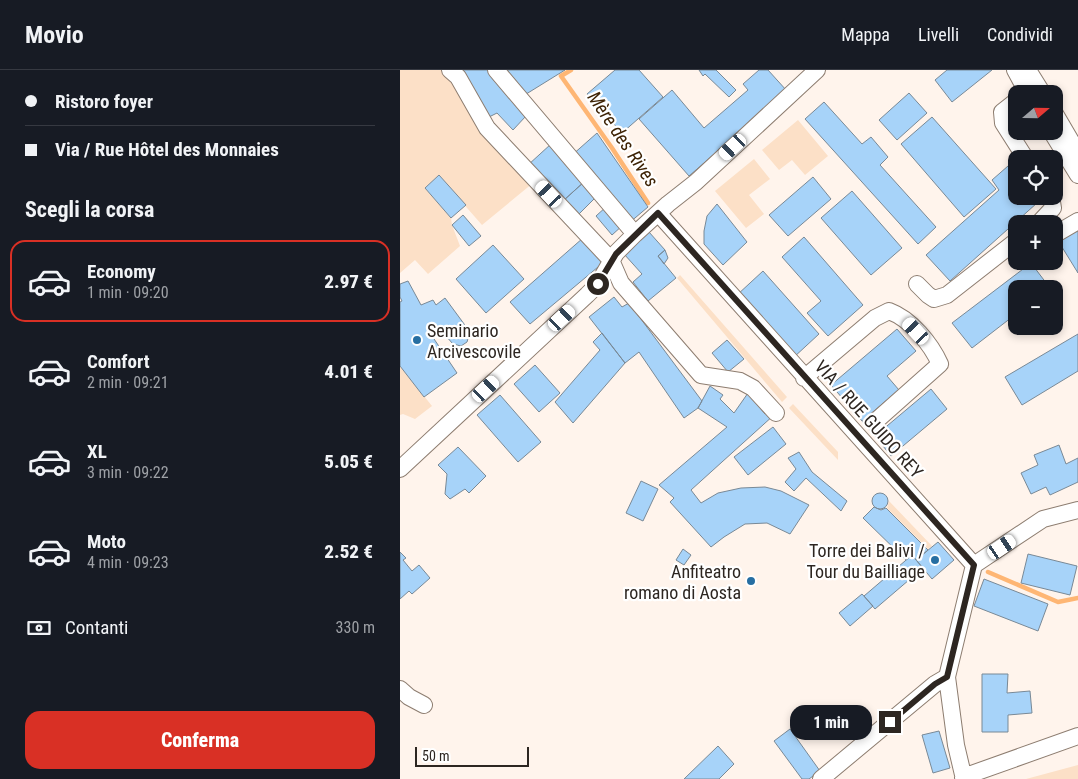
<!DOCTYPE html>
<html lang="it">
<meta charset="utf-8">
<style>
:root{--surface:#171b24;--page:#20242c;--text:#f1f3f6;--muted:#9ea1a6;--line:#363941;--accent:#d93025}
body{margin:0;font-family:"Roboto Condensed",sans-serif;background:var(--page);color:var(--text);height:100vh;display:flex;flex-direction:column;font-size:19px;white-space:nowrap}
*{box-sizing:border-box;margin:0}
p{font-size:16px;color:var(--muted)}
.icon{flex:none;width:28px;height:28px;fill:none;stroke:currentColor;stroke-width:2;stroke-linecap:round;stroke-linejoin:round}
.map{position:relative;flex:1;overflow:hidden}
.sheet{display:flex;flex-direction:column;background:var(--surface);width:400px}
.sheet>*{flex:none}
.banner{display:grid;align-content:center;height:110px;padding:0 25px;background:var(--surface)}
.needle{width:32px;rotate:70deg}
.tools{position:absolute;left:608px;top:15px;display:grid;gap:10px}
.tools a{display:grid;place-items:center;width:55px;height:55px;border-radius:10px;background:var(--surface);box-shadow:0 2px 8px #0003;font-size:25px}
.scale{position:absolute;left:15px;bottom:12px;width:114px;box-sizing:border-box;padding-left:5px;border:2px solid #2d2621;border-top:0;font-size:14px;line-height:18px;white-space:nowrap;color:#2d2621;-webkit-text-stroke:4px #fff;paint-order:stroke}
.end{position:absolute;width:22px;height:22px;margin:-11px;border:6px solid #2d2621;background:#fff;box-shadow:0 0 0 2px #fff}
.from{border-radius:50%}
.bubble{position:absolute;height:35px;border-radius:15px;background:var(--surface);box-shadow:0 2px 8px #0003;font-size:16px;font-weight:800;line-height:35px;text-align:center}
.car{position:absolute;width:15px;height:30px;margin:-15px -8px;border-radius:6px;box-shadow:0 0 4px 1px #0007;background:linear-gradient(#fff 24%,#345 0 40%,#fff 0 76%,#345 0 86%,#fff 0)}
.banner b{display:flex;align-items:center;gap:18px;height:48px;font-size:19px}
.banner b+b{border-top:1px solid var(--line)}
.banner i{width:12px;height:12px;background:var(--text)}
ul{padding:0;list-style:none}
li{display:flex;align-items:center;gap:15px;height:82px;margin:0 10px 8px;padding:0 15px;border:2px solid transparent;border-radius:15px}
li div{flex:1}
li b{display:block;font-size:19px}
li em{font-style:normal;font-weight:800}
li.active{border-color:var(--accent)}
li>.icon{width:45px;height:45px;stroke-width:1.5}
h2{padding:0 25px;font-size:22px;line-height:60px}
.pay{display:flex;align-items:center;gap:12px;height:55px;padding:0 25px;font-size:19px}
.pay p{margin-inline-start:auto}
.action{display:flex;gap:10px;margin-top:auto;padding:10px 25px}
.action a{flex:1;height:58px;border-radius:15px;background:var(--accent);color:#fff;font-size:20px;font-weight:800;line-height:58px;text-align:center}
header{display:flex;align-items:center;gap:30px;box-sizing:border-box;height:70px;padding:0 25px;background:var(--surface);border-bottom:1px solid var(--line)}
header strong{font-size:24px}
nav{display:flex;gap:28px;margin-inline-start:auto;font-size:18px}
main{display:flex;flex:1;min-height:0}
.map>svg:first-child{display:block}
.green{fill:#fce0c7}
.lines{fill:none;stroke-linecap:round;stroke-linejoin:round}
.stream{stroke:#feb674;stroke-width:4.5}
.building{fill:#a7d3f9;stroke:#798996}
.minor-casing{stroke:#8d7d70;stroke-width:18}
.minor{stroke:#fff;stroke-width:16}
.route{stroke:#2d2621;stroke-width:6}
.poi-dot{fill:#266ea2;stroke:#fff;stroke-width:2}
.labels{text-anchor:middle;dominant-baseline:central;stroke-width:4.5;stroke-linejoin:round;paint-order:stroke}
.poi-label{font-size:18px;fill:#2d2621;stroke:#fff;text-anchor:end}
.street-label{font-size:18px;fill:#2d2621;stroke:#fff}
.water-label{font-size:19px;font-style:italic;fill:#3e2305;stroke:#fff}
</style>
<header>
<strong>Movio</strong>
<nav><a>Mappa</a><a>Livelli</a><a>Condividi</a></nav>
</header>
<main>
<section class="sheet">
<div class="banner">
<b><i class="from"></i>Ristoro foyer</b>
<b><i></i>Via / Rue Hôtel des Monnaies</b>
</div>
<h2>Scegli la corsa</h2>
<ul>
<li class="active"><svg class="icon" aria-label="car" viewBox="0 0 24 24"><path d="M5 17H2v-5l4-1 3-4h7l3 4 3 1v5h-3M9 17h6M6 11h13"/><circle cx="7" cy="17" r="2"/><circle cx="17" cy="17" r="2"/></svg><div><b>Economy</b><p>1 min · 09:20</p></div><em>2.97 €</em></li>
<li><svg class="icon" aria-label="car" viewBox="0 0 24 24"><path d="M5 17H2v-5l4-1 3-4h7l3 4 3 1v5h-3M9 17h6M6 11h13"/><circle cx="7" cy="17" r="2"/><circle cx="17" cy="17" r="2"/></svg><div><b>Comfort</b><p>2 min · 09:21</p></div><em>4.01 €</em></li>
<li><svg class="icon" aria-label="car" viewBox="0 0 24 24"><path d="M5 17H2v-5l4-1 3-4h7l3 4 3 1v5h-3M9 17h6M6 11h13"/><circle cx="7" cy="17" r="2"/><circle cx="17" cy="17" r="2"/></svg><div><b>XL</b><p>3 min · 09:22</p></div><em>5.05 €</em></li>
<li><svg class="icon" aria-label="car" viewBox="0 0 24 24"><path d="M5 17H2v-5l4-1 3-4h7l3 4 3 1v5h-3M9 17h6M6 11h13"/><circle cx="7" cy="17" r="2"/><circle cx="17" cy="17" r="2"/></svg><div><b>Moto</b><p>4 min · 09:23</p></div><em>2.52 €</em></li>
</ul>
<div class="pay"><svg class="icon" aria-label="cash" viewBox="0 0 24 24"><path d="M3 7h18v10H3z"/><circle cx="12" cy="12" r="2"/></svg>Contanti<p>330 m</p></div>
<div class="action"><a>Conferma</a></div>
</section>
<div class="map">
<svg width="678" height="709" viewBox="0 0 678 709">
<rect width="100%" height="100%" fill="#fff4ec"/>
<path class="green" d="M0,0H44L133,113L82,155L39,106L25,118L51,148L52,155L60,176L28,204L15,190L0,203Z
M398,50L428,86L405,105L392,90L379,100L362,80Z
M354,89L370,109L349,125L364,144L346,158L315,121Z
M280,205L387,327L382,332L277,208Z
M0,296L32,336L15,349L3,344L0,345Z
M393,334L438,382V390L389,338Z
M489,431L532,476L528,479L487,438Z
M678,695V709H626Z"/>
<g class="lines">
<path class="stream" d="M171,0L161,6L212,78L248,133
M588,502L658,532L678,528"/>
</g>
<path class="building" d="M57,0H88L126,46L113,60L97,43L87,48Z
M107,0H165L123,26L103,2Z
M215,0H239L263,27L222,63L187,24Z
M299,0H316L336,20L329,27L305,4L303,6Z
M359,0H368L387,21L289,106L239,49L272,20L304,58L348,20L343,14Z
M547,0H592L552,32L535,10Z
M509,23L527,43L497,70L479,50Z
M424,32L462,74L471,67L488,87L480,95L536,157L518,174L405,49Z
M532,47L596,119L564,147L501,74Z
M197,63L248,137L229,153L171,86Z
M151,74L185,111L163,131L128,95Z
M608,96L616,109V126H632L637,133L550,211L526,185L599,120L592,110Z
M39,105L66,135L51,148L25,118Z
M413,107L431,129L388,166L369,145Z
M185,111L198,125L177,146L163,131Z
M452,121L502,178L471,205L421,148Z
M317,134L347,172L323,195L304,174V161L307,146Z
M207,136L223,155L212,165L196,146Z
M63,145L81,166L69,176L52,155Z
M678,157V203L657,169Z
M249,162L265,180L258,186L276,208L248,231L233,212L242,204L224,184Z
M404,167L463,235L428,266L407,243L421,231L382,187Z
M183,168L204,192L130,254L110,232Z
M93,175L124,209L86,243L56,209Z
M265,180L268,188L264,194L258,186Z
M631,193L650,218L616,219V244L572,278L552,253Z
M363,201L419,264L393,288L337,225Z
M8,211L21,235L33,230L36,235L45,228L70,262L67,272L61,276L53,274L45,265L40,268L35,260L30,263L57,303L24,327L0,296V232L2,231L0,227V214Z
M214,227L222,237L229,233L302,331L298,338L284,348L239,282L225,293L189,247Z
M497,259L516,281L487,306L499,320L462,351L431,315Z
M202,263L225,293L173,353L155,332L200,280L193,272Z
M678,264V301L622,335L605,307Z
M327,270L344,289L328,302L312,283Z
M135,295L160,323L139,342L114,314Z
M310,316L323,325L320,329L334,343L348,323L365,344L369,339L374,345L291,420L301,433L318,423L341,418L365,417L381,421L409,435L390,464L367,453L345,454L324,467L311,477L270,432L274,428L259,415L327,357L298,338Z
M531,319L547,339L491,386L475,366Z
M100,325L141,372L118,392L77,345Z
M471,343L484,358L475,366L462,351Z
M373,357L386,374L348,405L334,387Z
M659,375L666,394L678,388V412L650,425L646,417L631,424L621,403L638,395L634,385Z
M58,377L86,406L69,423L65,419L50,429L45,424L47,404L38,395Z
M399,382L412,402L447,431L441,441L406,408L394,421L385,412L396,399L388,388Z
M241,411L258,419L243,451L226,443Z
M472 431a8 8 0 1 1 16 0a8 8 0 1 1-16 0Z
M474,437L481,440L486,438L528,480L516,490L512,485L506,490L463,448Z
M538,472L554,490L532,509L516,490Z
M283,479L291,485L284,495L276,490Z
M0,482L6,488L3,490L12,501L19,495L30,508L12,524L9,521L0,529Z
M628,484L677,496L670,525L621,513Z
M512,485L523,498L475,539L464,526Z
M584,509L648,534L638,561L574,536Z
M462,524L473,536L450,556L439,543Z
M582,604H608L607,623L630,621L632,643L608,645V662H582Z
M390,659L420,701L409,709H402L374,671Z
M539,661L550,698L533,703L522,665Z
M318,676L334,694L319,709H284Z"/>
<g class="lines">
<g class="minor-casing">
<path id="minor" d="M50,0L58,7L87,58L211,190L221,213L301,305L340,311L353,318L376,343
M96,0L235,164
M615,0L628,24
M628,0L643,24
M616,31L602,42L603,53L626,89
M654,42L678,83
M651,61L678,105
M258,143L574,495
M638,154L653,138L651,126
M654,165L678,151
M517,214L528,225L534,229L547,225L616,171
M404,308L475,248L489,241C511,249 531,274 540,294L477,350
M0,399L187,225L198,214L216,183L235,164L268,134L296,112L417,0
M574,495L643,449L678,440
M0,619L9,627L24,635
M563,707L678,666
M421,709L535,614L547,607
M564,709L556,675L547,607L574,495"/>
</g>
<use href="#minor" class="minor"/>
</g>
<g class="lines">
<path class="route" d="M198,214L216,184L258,143L574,495L547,607L535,614L490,652"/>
</g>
<g class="poi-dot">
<circle cx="17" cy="270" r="5"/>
<circle cx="535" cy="490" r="5"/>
<circle cx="351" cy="511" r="5"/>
</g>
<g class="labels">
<g class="poi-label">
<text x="27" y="260" text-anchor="start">Seminario<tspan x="27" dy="21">Arcivescovile</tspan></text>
<text x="525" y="480">Torre dei Balivi /<tspan x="525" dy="21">Tour du Bailliage</tspan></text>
<text x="341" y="501">Anfiteatro<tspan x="341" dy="21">romano di Aosta</tspan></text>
</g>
<g class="street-label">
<text transform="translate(469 349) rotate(48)">VIA / RUE GUIDO REY</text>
</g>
<g class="water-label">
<text transform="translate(223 69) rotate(56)">Mère des Rives</text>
</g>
</g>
</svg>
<div class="tools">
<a><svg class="needle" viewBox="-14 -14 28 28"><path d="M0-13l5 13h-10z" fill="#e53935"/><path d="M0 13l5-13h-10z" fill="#9ea1a6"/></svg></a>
<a><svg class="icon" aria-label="locate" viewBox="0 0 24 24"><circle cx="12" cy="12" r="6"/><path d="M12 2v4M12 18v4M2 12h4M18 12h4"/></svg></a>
<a>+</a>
<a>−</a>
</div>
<div class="scale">50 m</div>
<i class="end from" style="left:198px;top:214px"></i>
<i class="end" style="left:490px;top:652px"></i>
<div class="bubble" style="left:390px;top:635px;width:82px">1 min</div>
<i class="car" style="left:333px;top:77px;rotate:227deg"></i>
<i class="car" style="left:149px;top:124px;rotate:317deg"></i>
<i class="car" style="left:162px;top:248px;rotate:47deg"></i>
<i class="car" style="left:516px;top:261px;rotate:317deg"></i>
<i class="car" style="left:86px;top:319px;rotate:47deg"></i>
<i class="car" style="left:602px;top:477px;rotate:56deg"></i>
</div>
</main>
